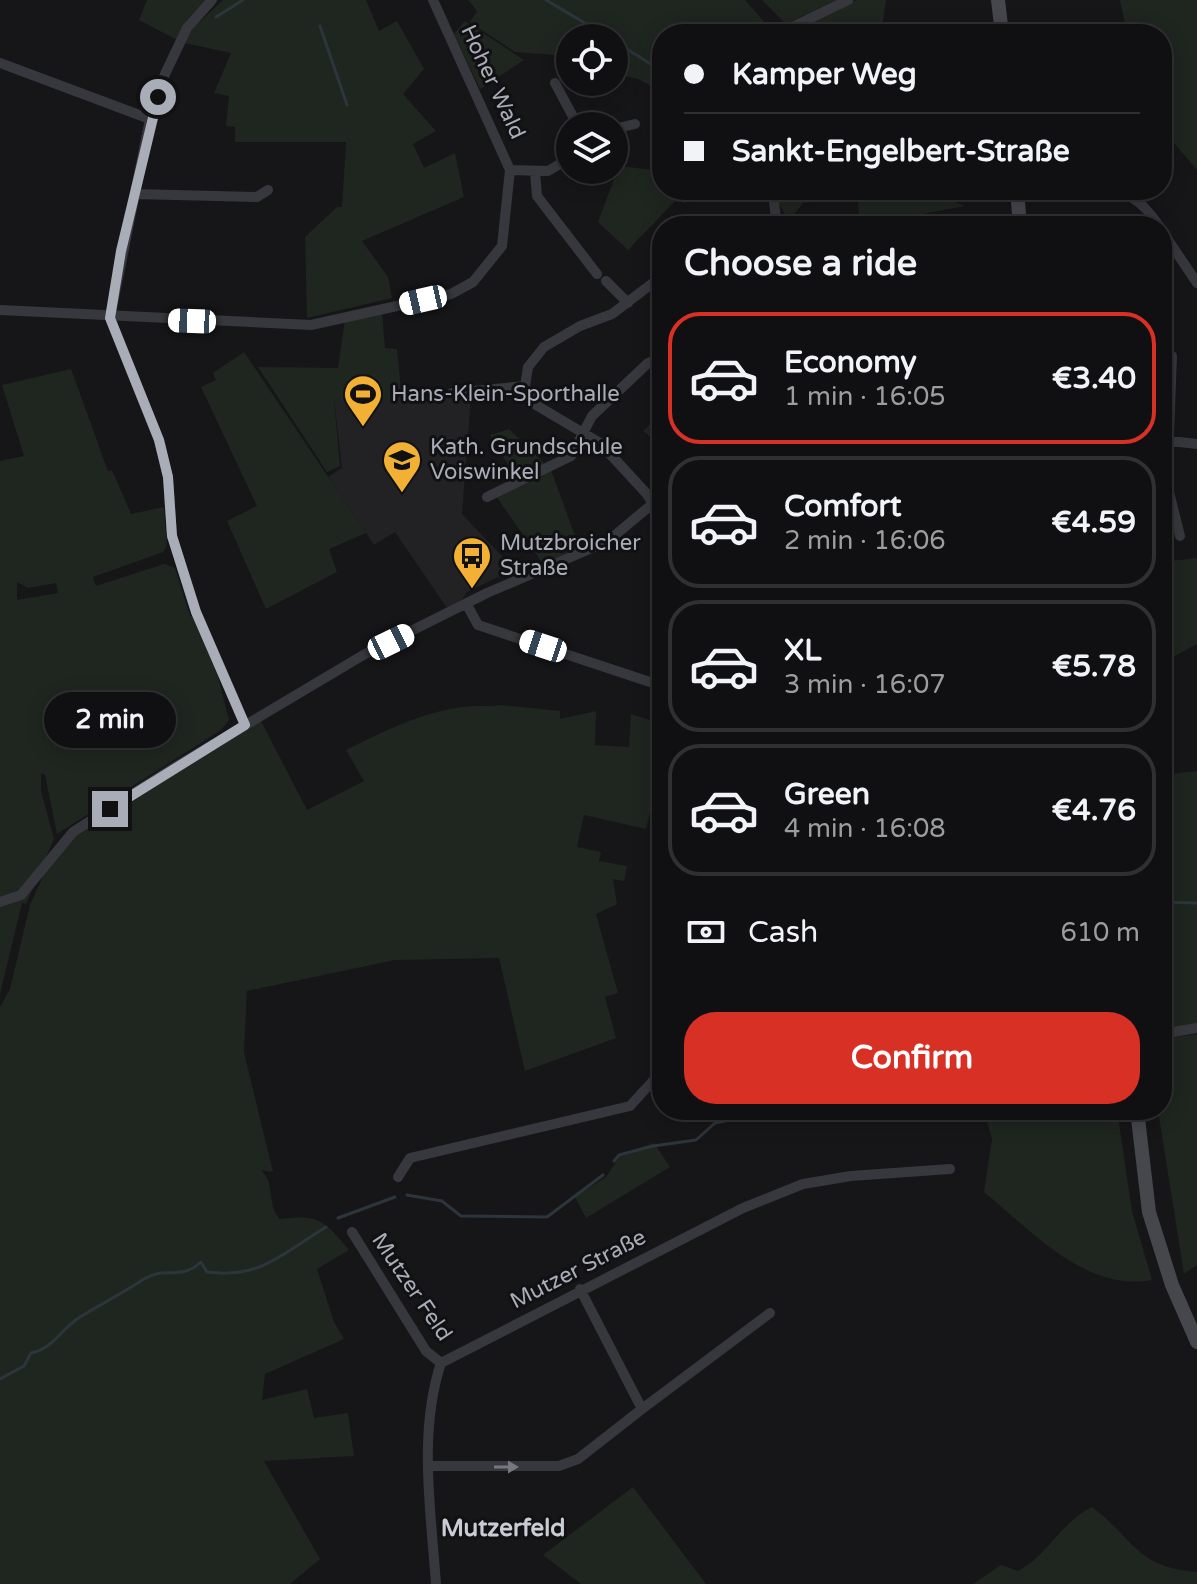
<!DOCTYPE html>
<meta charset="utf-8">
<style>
:root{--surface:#101012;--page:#19191b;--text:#f1f3f6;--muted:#9c9d9f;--line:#303032;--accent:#d93025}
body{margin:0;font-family:"Varela Round",sans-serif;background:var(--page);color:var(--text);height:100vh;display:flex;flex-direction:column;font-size:30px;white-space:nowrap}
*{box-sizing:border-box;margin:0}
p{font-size:26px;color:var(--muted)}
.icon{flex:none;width:44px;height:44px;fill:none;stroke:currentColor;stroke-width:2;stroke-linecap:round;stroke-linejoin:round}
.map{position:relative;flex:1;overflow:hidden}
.sheet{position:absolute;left:652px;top:216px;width:520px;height:904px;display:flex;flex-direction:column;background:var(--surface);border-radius:32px;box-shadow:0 4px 20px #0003,0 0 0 2px var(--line)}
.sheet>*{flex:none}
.top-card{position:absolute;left:652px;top:24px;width:520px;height:176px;border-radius:32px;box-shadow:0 4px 20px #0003,0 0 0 2px var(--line);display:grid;align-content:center;height:176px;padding:0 32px;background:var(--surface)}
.tools{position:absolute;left:556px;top:24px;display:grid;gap:16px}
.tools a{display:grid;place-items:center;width:72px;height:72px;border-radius:50%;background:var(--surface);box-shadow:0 4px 20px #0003,0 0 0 2px var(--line);font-size:40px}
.end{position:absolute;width:36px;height:36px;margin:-18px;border:10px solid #a8adb8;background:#111;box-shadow:0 0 0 4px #111}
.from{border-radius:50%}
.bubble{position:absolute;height:56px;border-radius:28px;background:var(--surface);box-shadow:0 4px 20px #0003,0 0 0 2px var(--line);font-size:26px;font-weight:700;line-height:56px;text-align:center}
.car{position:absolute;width:24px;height:48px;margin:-24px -12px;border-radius:10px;box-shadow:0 0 6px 2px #0007;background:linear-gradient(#fff 24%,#345 0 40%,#fff 0 76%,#345 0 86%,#fff 0)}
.top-card b{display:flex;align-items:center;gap:28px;height:76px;font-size:30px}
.top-card b+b{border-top:2px solid var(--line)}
.top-card i{width:20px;height:20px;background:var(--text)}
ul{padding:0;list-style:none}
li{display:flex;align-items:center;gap:24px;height:132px;margin:0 16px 12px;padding:0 16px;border:4px solid var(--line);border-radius:32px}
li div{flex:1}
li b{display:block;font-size:30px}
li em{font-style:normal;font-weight:700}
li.selected{border-color:var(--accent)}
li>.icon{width:72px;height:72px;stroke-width:1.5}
h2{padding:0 32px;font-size:36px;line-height:96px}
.pay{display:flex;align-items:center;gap:20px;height:88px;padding:0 32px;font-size:30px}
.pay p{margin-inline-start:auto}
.action{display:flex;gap:16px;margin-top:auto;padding:16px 32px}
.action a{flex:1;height:92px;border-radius:32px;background:var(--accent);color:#fff;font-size:32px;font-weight:700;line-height:92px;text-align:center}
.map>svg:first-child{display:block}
.built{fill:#222225}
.green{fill:#1e261f;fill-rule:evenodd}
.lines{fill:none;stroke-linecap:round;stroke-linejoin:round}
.stream{stroke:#2c353c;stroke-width:3}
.minor{stroke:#37383d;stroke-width:10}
.secondary{stroke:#45474d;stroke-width:14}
.oneway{fill:#757881}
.route{stroke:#a8adb8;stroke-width:10}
.labels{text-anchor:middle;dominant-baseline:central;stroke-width:6;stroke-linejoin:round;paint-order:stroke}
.street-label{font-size:22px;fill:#a8adb8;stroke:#111113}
.poi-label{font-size:22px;fill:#a8adb8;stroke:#111113;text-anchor:start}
.neighbourhood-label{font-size:24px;font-weight:bold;fill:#c9ccd4;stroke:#111113}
</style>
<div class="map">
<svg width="1197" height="1584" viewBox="0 0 1197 1584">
<rect width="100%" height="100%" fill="#161618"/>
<path class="built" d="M471,396L462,514L519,574L498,577L467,592L461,601L447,608L395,532L374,545L328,477L342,468L334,399Z"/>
<path class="green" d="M147,0H212L177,40L139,20Z
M223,0H366L379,31L397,21L424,69L403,94L436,131L413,144L424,168L455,153L464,197L362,241L388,277L392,298L307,318L305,237L337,207H342L346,142H235V127L226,126L229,96L214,93L231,53L184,43L193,28Z
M468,0H745L772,31L766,34H662V92L638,79L614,73V38H570V56L515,52L470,22L477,11Z
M762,0H836L786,24Z
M858,0H886L881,34H811L814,22L841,3Z
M1120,0H1197V170L1162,129V34H1127Z
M465,21L524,60L480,89L454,34Z
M619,166L662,171V190H677L681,194L683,190H694L685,204L678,198L628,250L598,222Z
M780,190H941L940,196L965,206L859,226L858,196L803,203L789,221L777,201Z
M382,311L385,348L397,349L402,399L334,400L340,466L327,472L258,367L338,368L345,320Z
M244,352L366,533L329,549L337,572L266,609L227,521L257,506L201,387L216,380L213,373Z
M71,369L108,471L112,470L131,514L164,507L167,546L163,552L93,577L96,586L164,564L175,568L190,616L195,618L218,677L229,720L221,730L57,834L45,775L41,773V791L54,839L26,904L22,903L0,994V461L24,456L2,385ZM17,582L28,588L56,583L58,593L17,600Z
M662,413V446L643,431Z
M509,429L545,464L520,475L513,473L490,435Z
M551,470L579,547L543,564L496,496Z
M1197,558V644L1162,663V562Z
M500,705L560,711V719L596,711L595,745L629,747L631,714L662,724V764L646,829L584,815L577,847L601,852L599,861L627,866L624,881L613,879L617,904L596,914L618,993L605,997L616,1038L525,1071L499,958L395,960L247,991L244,1052L273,1172L261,1170C276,1184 266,1205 280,1219C319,1214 324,1220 349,1250L317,1269L334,1322L344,1339L265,1374L262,1400L307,1389L314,1418L348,1413L354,1456L264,1461L320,1559L290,1584H0V1007L10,989L30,905L56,847L261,721L307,810L364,781L346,750C382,732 422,712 463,707C475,705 489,707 500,705Z
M1197,771V1027L1162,1032V775Z
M1197,1034V1265L1184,1274L1158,1110H1162V1039Z
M752,1110H792L766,1122Z
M984,1110H1117L1132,1211L1152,1280C1085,1292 1032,1231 984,1192L992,1139Z
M654,1143L670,1167L586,1218L575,1197L606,1177L621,1154Z
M633,1487L706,1584H581L543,1555Z
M1092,1507C1135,1539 1135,1567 1197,1572V1584H973L1001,1565L1018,1571C1047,1556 1061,1522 1092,1507Z"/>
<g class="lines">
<path class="stream" d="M546,0L610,38
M216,17L243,0
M320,26L347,105
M614,41L662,71
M1162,902L1197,903
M614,1161L619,1155L653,1146L696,1140L715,1123L759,1114L764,1110
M407,1195L442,1201L461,1216L547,1217L603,1175
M338,1218L395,1197
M0,1379L24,1366L31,1353C53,1349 61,1329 80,1317C101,1304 123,1293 144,1279C164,1266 181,1281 201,1262L207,1272C260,1279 282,1254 326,1227"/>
<path class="minor" d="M212,0L187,28L165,74L150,119L110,318L159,440L168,477L172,536L196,612L245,725
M778,34L848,0
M0,63L150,119
M555,83L578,126
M614,129L635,124
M510,170L548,171L570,158
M535,172L537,196L597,274
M767,190L773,194L777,226
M1070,190C1080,194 1085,192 1095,192C1128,190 1142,200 1159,226
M135,194L257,197L268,190
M1162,231L1197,283
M662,276L612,314L580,326L544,347L528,367L525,386L536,405L600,443L646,493L662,517
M606,281L628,303
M0,310L311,325L451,294L473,282L502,246L510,170L433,0
M1172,356L1167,484L1180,536
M452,393L525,386
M1162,440L1197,444
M487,497L571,456L592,416L648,363L662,357
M467,605L478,625L662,686
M0,902L21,895L73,832L175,767L365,654L487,593L608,541L662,496
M1162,1034L1197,1028
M398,1177L410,1158L630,1106L662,1071
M352,1232L426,1351L441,1363
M580,1289L642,1409L770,1313
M428,1466H559L578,1459L642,1409
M436,1584C431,1512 418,1432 441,1363L743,1208L803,1184L851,1176L950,1169"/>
<path class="secondary" d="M998,0L1002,34
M1017,190L1020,226
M1137,1110L1149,1212L1172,1285L1197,1342"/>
</g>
<defs><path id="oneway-solid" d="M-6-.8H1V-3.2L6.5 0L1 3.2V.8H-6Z" transform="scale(2)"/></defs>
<use class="oneway" href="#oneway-solid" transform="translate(506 1467)"/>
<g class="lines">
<path class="route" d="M110,809L245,725L196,612L172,536L168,477L159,440L110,318L121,251L158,97"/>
</g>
<defs>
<g id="stadium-pin" transform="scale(2)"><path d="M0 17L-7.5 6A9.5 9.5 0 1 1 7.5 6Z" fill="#f2b134" stroke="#111113"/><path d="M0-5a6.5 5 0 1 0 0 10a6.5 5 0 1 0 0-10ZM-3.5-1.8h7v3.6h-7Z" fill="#111"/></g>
<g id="school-pin" transform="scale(2)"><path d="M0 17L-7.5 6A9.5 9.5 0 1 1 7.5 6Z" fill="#f2b134" stroke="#111113"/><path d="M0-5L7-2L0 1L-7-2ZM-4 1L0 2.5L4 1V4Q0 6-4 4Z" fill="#111"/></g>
<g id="bus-pin" transform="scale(2)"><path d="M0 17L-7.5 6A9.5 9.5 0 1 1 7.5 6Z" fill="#f2b134" stroke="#111113"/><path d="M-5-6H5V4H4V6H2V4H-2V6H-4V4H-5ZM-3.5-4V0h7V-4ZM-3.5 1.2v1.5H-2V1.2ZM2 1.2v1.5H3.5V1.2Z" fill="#111"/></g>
</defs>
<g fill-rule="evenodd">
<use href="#stadium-pin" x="363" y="394"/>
<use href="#school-pin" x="402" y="460"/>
<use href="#bus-pin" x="472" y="556"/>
</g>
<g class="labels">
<g class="street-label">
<text transform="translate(493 82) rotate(65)">Hoher Wald</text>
<text transform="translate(578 1269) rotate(-27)">Mutzer Straße</text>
<text transform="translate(412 1287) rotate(56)">Mutzer Feld</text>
</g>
<g class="poi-label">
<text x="391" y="394">Hans-Klein-Sporthalle</text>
<text x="430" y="447">Kath. Grundschule<tspan x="430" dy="25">Voiswinkel</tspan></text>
<text x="500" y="543">Mutzbroicher<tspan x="500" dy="25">Straße</tspan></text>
</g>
<g class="neighbourhood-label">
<text x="503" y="1528">Mutzerfeld</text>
</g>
</g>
</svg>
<div class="tools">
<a><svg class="icon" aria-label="locate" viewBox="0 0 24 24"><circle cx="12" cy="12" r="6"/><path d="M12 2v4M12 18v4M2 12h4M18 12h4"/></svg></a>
<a><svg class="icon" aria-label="layers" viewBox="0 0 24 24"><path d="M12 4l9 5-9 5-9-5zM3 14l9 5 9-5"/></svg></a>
</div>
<i class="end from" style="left:158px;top:97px"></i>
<i class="end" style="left:110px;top:809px"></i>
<div class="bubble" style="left:44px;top:692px;width:132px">2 min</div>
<i class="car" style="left:423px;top:300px;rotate:257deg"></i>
<i class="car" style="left:192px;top:321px;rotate:272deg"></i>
<i class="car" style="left:391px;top:642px;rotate:64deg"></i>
<i class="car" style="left:543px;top:646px;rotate:288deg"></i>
<div class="top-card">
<b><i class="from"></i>Kamper Weg</b>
<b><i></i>Sankt-Engelbert-Straße</b>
</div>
<section class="sheet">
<h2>Choose a ride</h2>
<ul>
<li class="selected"><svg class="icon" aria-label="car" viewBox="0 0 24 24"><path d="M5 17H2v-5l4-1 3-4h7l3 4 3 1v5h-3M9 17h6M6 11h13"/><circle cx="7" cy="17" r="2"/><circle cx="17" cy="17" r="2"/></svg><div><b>Economy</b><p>1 min · 16:05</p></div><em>€3.40</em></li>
<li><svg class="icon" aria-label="car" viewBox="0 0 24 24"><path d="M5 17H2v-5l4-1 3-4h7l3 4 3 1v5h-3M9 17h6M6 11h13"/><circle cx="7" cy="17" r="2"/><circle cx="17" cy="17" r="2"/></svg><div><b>Comfort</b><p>2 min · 16:06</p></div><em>€4.59</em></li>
<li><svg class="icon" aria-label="car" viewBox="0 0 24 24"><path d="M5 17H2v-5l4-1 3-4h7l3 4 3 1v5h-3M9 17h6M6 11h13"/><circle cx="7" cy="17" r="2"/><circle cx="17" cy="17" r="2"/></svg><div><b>XL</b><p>3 min · 16:07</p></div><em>€5.78</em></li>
<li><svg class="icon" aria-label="car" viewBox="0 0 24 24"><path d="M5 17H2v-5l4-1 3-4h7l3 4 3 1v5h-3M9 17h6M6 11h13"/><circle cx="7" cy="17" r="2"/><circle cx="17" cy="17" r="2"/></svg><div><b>Green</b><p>4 min · 16:08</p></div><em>€4.76</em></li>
</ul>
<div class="pay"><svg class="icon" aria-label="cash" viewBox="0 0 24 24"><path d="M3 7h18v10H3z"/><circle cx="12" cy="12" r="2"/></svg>Cash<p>610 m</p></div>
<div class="action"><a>Confirm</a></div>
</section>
</div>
